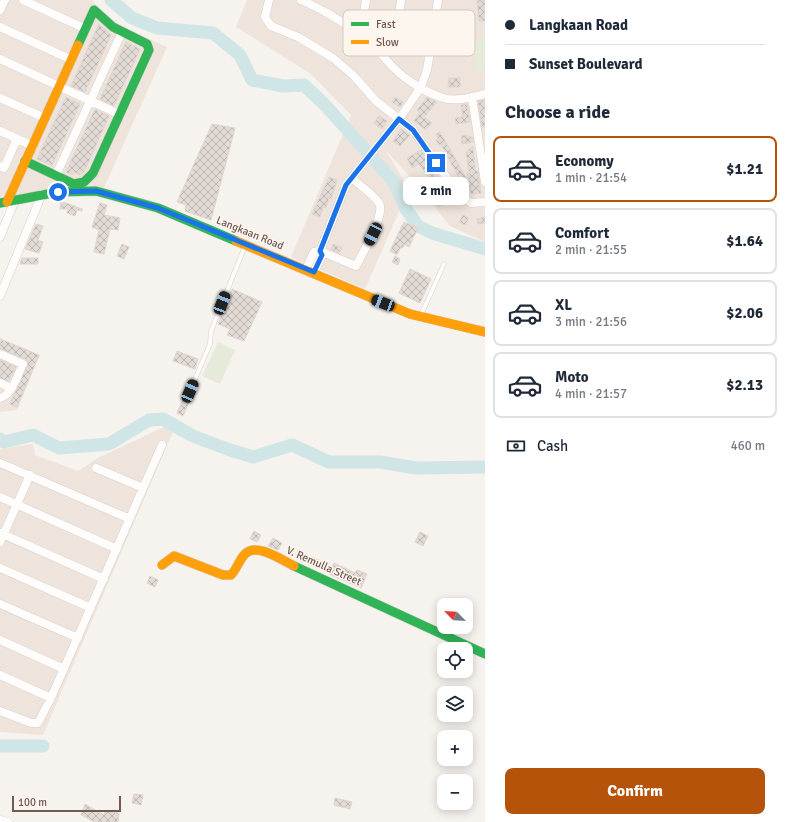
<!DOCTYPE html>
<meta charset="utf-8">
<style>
:root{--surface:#fff;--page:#f2f2f3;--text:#1f2937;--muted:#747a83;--line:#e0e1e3;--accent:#b45309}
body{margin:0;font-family:Signika,sans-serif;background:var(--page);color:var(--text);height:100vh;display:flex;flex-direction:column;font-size:15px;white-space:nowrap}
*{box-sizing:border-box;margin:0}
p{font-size:13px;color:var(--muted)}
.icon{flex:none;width:22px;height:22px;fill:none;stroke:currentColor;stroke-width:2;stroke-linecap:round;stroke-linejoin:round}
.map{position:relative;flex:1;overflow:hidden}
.details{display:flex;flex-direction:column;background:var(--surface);width:300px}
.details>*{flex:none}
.guide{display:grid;align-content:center;height:88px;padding:0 20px;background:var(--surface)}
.needle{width:26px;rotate:294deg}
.controls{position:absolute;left:437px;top:598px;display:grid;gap:8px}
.controls a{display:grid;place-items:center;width:36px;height:36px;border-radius:8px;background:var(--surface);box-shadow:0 2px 10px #0003;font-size:20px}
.scale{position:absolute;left:12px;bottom:10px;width:109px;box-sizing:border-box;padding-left:4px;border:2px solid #715850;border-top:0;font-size:11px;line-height:14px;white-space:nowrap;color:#715850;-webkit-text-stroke:3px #fdf6ef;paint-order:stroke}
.end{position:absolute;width:18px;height:18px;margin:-9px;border:5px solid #1a73e8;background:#fff;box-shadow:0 0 0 2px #fff}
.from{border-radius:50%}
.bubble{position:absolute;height:28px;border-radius:8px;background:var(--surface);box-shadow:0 2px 10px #0003;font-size:13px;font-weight:700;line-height:28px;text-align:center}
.car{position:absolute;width:12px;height:24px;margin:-12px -6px;border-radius:5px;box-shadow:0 0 3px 1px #0007;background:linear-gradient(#222 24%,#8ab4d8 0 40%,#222 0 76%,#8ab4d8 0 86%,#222 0)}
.guide b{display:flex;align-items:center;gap:14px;height:38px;font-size:15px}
.guide b+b{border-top:1px solid var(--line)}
.guide i{width:10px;height:10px;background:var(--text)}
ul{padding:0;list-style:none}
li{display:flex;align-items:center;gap:12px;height:66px;margin:0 8px 6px;padding:0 12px;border:2px solid var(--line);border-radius:8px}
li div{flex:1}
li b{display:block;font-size:15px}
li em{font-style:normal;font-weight:700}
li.selected{border-color:var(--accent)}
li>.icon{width:36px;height:36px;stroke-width:1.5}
h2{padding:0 20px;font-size:18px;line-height:48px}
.pay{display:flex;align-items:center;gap:10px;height:44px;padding:0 20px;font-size:15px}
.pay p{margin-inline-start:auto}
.primary-button{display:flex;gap:8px;margin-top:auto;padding:8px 20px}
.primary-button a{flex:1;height:46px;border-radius:8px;background:var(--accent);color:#fff;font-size:16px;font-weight:700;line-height:46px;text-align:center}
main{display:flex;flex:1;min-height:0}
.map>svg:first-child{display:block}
.residential{fill:#eee4dc}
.green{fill:#e6ebd9}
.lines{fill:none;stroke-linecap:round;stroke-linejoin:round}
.river{stroke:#d0e5e5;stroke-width:13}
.building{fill:url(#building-cross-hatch);stroke:#ded5d0}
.lane-casing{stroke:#d5cfcb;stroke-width:5}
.street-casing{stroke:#d5cfcb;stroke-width:9}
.fast-casing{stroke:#d5ceca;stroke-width:10}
.slow-casing{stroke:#d5ceca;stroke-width:10}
.lane{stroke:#fefdfc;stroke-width:4}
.street{stroke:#fefdfc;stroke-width:8}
.fast{stroke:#30b455;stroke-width:9}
.slow{stroke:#ff9f0a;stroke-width:9}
.route{stroke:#1a73e8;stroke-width:5}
.labels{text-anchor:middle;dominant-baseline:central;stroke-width:3;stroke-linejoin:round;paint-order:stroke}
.street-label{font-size:11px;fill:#715850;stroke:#fdf6ef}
.key{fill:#fdf6ef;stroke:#d3c7bf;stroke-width:1}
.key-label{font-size:11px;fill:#715850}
</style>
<main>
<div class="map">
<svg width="485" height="822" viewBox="0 0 485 822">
<defs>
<pattern id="building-cross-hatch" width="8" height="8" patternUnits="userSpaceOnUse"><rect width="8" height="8" fill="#e2dad5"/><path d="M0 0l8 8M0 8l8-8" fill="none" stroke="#bcb4af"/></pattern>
</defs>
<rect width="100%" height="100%" fill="#f6f2ed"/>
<path class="residential" d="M0,0H92L106,17L115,23L167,47L103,190L0,199Z
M247,0H485V242L450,226L407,173L386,151L409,189L365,289L291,257L351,115L311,74L236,27Z
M0,338L40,355L17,410L0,412Z
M166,426L174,429L43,735L0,732V449L33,444L35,455L78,471L98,458Z"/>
<path class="green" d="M485,38V69L477,70L472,40Z
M218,342L235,350L220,384L202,376Z"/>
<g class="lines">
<path class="river" d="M111,0L132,18L157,28L213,33L240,55L252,80L283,86L304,85L325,105L394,182L406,209L418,226L432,233L485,249
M0,439L4,442L33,435L59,448L109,444L149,420L163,419L193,436L230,450L253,457L292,445L329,462H380L416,468L485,467
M0,746H43"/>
</g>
<path class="building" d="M477,0H485V21H479Z
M99,24L111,35L85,92L71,86Z
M126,42L140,49L114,106L100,99Z
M449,78H460V87H448Z
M66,97L80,104L52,165L37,159Z
M395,97L403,102L400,107L392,102Z
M427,97L437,102L424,117L432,123L426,130L414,121L420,112L417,110Z
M485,100V127H482L478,101Z
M467,104L470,122L456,124L455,118L463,117L461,105Z
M95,109L109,116L84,172L80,175L74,172L73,175L66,172Z
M379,116L387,121L382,129L374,123Z
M212,124L235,128L211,220L185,211L186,205L177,202Z
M401,129L410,135L400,146L393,141Z
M440,132L469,183L467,172L470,177L466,152L473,146L475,171H478L481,193L471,194L470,189L468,190L463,183L462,184L441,144L439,145L436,140L438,138L436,134Z
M467,135V137H473V142L462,144L461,136Z
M421,150L452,197L439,207L434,201L440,196L430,184L432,183L419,164L412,168L407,158Z
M329,177L337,180L331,199L329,198L326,208L323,207L320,217L312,214Z
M61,201L82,209V211L77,210L75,216L67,213L68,209H60Z
M100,203L107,205L104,215L120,218L118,230L110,229L104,254L94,252L99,230L92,227Z
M463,215L469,218L465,225L459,222Z
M485,217V223L478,224L477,219Z
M404,222L418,228L409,247L404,244L403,248L401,247L397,255L390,251Z
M36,224L43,226L38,240L43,242L39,253L25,249Z
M122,244L129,247L124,259L117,256Z
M333,244L342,248L339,253L331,250Z
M395,256L400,259L398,265L392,262Z
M22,258H38V264H20Z
M410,269L431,279L420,303L399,293Z
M232,289L262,302L244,341L227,335L230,329L218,324Z
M0,339L39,355L17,407L10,404L28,363L25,359L0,349Z
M177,351L198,359L195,369L173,361Z
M0,360L16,367L8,381L0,378Z
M186,392L192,395L183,416L177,413Z
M254,531L261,535L257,542L250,539Z
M420,532L428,536L423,546L415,542Z
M273,538L282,543L278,550L268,546Z
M312,557L319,560L316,566L310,563Z
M334,563L355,573L357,570L367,574L361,588L329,574Z
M150,576L158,580L155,587L147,583Z
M134,794L143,795L141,805L132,803Z
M335,798L352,802L350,809L334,805Z
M85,804L104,815L105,811L119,813L118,822H94L89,819L81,815Z"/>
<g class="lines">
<g class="lane-casing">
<path id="lane" d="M421,315L444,264
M190,391L210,344L211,331L245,246"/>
</g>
<g class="street-casing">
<path id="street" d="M23,0L86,29
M269,0L265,17L271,26L298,37L333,58L354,76L376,101L413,130L460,196L471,203L485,202
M301,0C329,12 355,29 377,50C384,56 389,64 396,70C407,81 427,93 443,98C456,102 472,97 485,94
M0,10L5,0
M0,27L72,60
M352,29L364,12L366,0
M378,51C396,30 398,27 401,0
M0,59L119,114
M472,97L485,182
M0,98L45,118
M0,131L33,146
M0,166L4,168L17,139
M56,175L122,32
M0,237L15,200
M320,251L356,266C362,254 386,214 379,203C373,194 360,186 352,178
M306,269L314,252L320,251
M314,272L322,255L320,251L346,185L399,119L421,87L427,70L438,0
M0,296L42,194
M0,354L23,364C17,376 13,394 0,398
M0,383L11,388
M0,463L130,519
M96,468L143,488
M0,497L117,549
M0,533L104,579
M0,542L30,475
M0,568L91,608
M0,604L78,638
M0,640L64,669
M0,675L51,698
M0,711L31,723H38L51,698L162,445
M0,820L8,822"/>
</g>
<g class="fast-casing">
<path id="fast" d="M25,161L74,184L84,182L93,173L149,50L147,44L113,27L94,10L78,45
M0,203L58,192L96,191L158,208L236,241
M294,566L485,654"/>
</g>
<g class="slow-casing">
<path id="slow" d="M7,202L78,45
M236,241L410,314L485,332
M162,565L174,556L223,575H231C237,569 239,560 245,554C256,542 282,560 294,566"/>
</g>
<use href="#lane" class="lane"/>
<use href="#street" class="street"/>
<use href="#fast" class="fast"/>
<use href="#slow" class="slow"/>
</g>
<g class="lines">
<path class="route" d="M58,192L96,191L158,208L314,272L322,255L320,251L346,185L399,119L413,130L436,163"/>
</g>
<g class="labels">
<g class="street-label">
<text transform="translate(250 233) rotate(22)">Langkaan Road</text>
<text transform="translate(324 566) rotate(24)">V. Remulla Street</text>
</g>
</g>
<rect x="343" y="10" width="132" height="46" rx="6" class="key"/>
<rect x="351" y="22" width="18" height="4" fill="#30b455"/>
<rect x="351" y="40" width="18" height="4" fill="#ff9f0a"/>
<g class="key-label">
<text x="376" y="28">Fast</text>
<text x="376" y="46">Slow</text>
</g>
</svg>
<div class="controls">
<a><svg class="needle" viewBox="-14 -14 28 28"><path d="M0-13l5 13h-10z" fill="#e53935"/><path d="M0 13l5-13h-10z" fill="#747a83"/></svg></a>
<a><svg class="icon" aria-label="locate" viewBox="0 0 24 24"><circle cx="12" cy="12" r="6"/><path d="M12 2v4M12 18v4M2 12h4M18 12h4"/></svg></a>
<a><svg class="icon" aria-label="layers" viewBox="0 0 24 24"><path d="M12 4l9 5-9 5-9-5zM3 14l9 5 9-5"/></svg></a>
<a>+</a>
<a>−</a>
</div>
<div class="scale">100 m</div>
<i class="end from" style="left:58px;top:192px"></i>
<i class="end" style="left:436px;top:163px"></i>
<div class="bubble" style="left:403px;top:177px;width:66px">2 min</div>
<i class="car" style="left:373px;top:234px;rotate:207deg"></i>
<i class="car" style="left:222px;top:303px;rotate:21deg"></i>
<i class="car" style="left:383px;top:303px;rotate:291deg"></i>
<i class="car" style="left:190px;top:391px;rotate:23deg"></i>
</div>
<section class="details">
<div class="guide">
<b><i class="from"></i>Langkaan Road</b>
<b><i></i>Sunset Boulevard</b>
</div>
<h2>Choose a ride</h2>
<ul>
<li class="selected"><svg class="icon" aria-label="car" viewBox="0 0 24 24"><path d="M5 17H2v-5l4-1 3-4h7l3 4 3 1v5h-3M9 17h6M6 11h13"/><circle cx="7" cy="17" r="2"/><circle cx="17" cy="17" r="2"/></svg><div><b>Economy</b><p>1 min · 21:54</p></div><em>$1.21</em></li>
<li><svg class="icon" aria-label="car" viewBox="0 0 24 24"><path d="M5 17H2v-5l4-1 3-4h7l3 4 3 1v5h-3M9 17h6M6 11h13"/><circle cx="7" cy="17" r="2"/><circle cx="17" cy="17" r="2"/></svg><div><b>Comfort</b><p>2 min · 21:55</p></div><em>$1.64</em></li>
<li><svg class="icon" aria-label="car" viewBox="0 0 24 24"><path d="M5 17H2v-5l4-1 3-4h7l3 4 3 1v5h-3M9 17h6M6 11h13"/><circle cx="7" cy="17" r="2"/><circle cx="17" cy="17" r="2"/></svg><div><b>XL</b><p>3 min · 21:56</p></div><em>$2.06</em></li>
<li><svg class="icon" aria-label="car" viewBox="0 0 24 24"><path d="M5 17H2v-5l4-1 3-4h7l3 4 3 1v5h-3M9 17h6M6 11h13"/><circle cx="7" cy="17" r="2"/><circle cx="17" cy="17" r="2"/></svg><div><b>Moto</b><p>4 min · 21:57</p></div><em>$2.13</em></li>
</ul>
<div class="pay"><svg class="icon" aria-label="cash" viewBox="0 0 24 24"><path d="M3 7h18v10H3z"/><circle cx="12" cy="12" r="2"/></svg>Cash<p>460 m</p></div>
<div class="primary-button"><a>Confirm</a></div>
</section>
</main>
